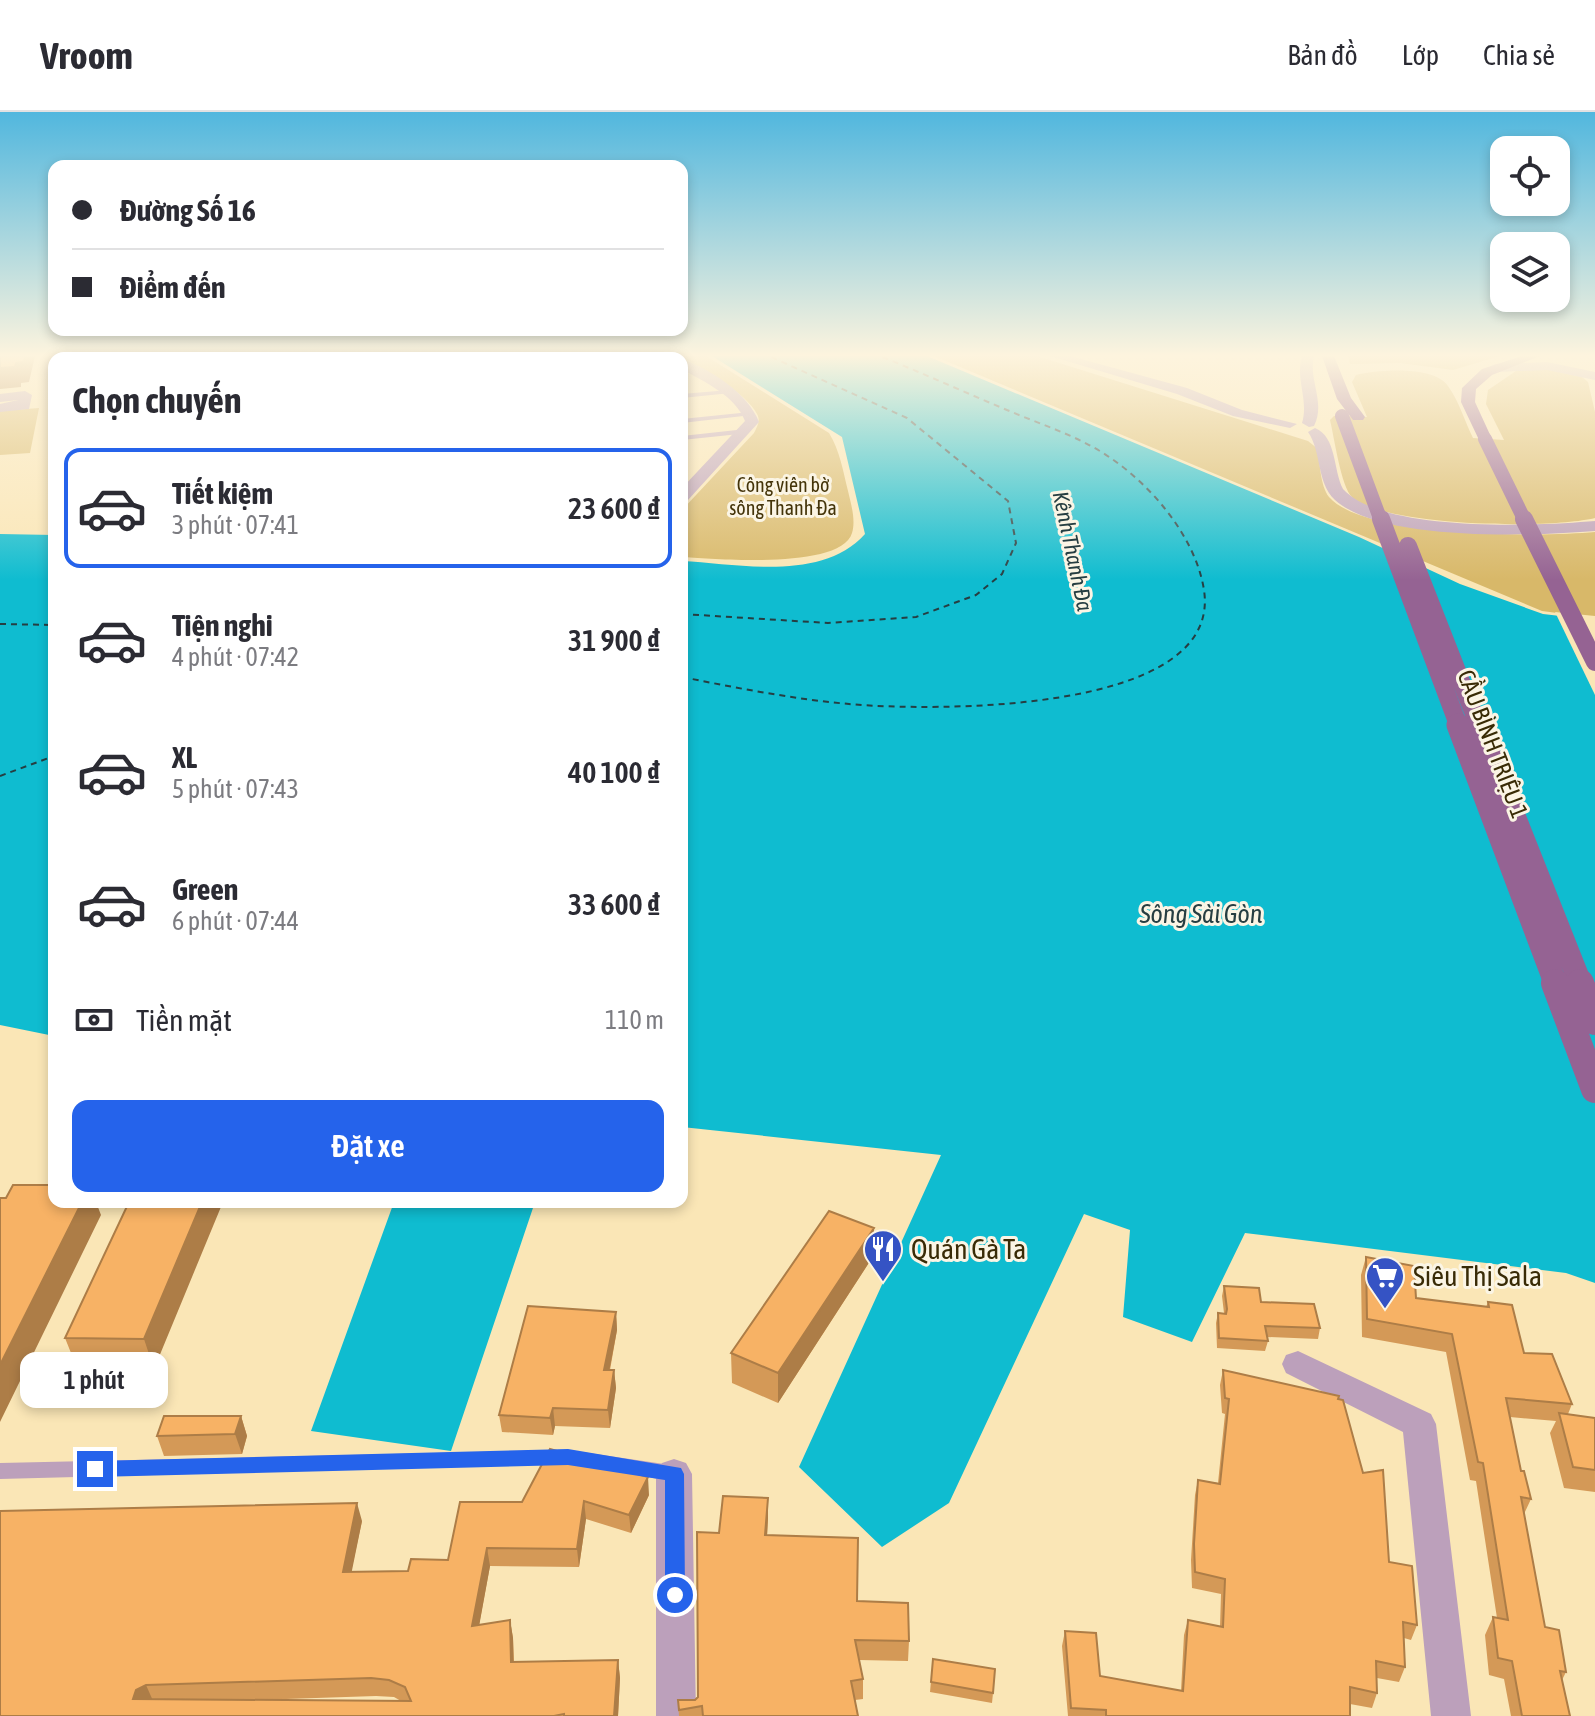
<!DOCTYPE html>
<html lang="vi">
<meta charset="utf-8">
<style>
:root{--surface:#fff;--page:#f2f2f3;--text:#2b2b33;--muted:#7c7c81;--line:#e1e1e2;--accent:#2563eb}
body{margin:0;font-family:"Asap Condensed",sans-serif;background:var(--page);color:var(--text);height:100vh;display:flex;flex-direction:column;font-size:30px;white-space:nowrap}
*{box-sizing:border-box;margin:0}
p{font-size:26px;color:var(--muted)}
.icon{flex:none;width:44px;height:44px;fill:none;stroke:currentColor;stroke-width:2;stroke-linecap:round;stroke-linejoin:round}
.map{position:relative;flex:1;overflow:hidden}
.drawer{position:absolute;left:48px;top:240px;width:640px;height:856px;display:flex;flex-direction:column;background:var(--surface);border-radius:16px;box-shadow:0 4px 12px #0003}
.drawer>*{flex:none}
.hud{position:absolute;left:48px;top:48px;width:640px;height:176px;border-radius:16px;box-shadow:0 4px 12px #0003;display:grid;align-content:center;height:176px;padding:0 24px;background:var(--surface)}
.controls{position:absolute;left:1490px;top:24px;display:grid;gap:16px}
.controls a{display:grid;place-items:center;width:80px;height:80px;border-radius:16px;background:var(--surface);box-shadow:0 4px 12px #0003;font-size:40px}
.end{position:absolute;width:36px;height:36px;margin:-18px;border:10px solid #2563eb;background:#fff;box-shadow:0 0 0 4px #fff}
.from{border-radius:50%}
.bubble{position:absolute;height:56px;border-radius:16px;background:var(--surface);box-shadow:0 4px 12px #0003;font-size:26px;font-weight:600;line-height:56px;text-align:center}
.hud b{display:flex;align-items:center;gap:28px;height:76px;font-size:30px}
.hud b+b{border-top:2px solid var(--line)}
.hud i{width:20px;height:20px;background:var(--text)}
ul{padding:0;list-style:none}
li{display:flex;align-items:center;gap:24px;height:120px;margin:0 16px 12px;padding:0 8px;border:4px solid transparent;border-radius:16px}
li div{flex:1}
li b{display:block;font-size:30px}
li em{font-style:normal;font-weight:600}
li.current{border-color:var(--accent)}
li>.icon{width:72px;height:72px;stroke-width:1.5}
h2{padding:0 24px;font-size:36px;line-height:96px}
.pay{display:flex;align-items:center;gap:20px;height:88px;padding:0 24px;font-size:30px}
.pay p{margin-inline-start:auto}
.action{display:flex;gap:16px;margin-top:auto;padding:16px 24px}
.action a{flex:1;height:92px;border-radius:16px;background:var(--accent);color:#fff;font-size:32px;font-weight:600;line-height:92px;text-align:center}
header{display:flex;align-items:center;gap:48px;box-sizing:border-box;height:112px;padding:0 40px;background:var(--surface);border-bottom:2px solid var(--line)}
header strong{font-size:38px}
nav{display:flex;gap:44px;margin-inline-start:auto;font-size:28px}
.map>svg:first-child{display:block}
.green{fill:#d8b869}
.water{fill:#0fbcd0}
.pier{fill:#fae6b6}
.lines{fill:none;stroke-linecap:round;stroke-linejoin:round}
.ferry{stroke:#263e42;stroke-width:2;stroke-dasharray:6 5;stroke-linecap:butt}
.service{fill:#bca0bb;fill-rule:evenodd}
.minor{fill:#bca0bb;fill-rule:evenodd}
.tertiary{fill:#bca0bb;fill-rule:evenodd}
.primary{fill:#956393;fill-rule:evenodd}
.primary-bridge-far3{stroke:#956393;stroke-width:14}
.primary-bridge-far2{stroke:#956393;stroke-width:18}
.primary-bridge-far1{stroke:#956393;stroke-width:23}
.primary-bridge{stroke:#956393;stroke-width:28}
.wall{fill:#d49957;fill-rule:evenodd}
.shaded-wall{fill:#ad7d47}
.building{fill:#f7b265;stroke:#ad7d47;stroke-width:2;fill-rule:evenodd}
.route{fill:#2563eb}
.labels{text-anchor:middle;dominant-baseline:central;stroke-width:6;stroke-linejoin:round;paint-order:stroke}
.far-park-label{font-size:20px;fill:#443409;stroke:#fbf5e5}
.far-water-label{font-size:22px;font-style:italic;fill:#263e42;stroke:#fbf5e5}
.street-label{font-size:24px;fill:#392b06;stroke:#fbf5e5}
.water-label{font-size:26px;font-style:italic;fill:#263e42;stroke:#fbf5e5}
.near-poi-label{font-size:28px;fill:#392b06;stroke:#fbf5e5;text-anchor:start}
</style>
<header>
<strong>Vroom</strong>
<nav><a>Bản đồ</a><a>Lớp</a><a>Chia sẻ</a></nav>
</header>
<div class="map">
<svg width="1595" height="1604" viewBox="0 0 1595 1604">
<rect width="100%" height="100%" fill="#fae6b6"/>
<path class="green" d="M680,244H706L829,321C840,339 843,359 848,379C851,392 856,408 852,421C841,458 713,447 682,445V398L754,321C757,315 761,309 757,302C747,281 701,256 680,244Z
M934,244H1037L1308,329L1318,337C1320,351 1320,373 1329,385C1364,426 1542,425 1595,420V506L1542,499Z
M1348,244H1500L1453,258L1400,251L1350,252Z
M1545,257L1582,265L1588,270L1595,300V406C1551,417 1385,415 1352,385C1341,375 1334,324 1330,308L1334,304L1367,305L1352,270L1356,263C1378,258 1433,253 1448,274C1459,289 1465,310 1473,326L1504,328L1486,292L1488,278L1516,259Z
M39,296L30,341L0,343V299Z"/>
<path class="water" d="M712,244H927L1359,425L1460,472L1543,502L1595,508V1171L1566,1161L1245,1121L1192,1230L1123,1205L1130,1118L1084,1102L949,1391L882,1435L799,1355L941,1043L682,1015V449C739,452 822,470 865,422L842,325Z
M0,422L54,423V924L0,913Z
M394,1090H535L451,1339L311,1319Z"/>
<path class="pier" d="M1555,500L1595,504V583Z"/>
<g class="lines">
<path class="ferry" d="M682,502L828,511L916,505L976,483L1002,462L1016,431L1008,389L907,306L769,244
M0,512L54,513
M682,565C737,576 793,587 849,592C926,599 1223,604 1204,478C1196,427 1154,376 1112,347C1084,327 1051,316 1019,303C973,284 927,263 880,244
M0,664L54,644"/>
<path class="service" d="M729,278L731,279V281L682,286V282Z
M750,300L754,302L752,303L682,311V307Z
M746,317H749V321L682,328V324Z
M568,1338L671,1353L677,1356L680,1361L677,1366L671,1369L568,1352L0,1367V1351Z"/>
<path class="minor" d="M188,244H206L207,246H189Z
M682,247C710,257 748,281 759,310L688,388L682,390V376L745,309C735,283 704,270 682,257Z
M25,279L32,283L29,297L0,300V292L18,288L0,290V282Z
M1298,1239L1431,1302L1436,1312L1471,1604H1431L1403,1320L1286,1261L1282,1252L1286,1243Z
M674,1347L686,1351L692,1362L696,1604H656V1362L662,1351Z"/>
<path class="tertiary" d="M1050,244H1070L1187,276L1242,298L1297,312L1290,316L1233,304L1177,282Z
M1302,244H1314C1308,268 1326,290 1314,314L1309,315L1302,311C1309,288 1295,267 1302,244Z
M1547,250L1595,260V268L1547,258L1495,260L1488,256L1495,252Z
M1315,316C1337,325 1333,358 1343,377C1383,421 1537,414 1595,409V419C1533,424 1382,430 1335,388C1316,370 1322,340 1308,320Z"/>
<path class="primary" d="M1322,244H1334L1351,286L1365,305L1363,308H1353L1337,287Z
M1522,244H1540L1492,263L1476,277L1475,290L1492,327L1490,330H1480L1461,290L1462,276L1482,257Z"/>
<path class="primary-bridge-far3" d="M1342,304L1381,409
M1485,327L1525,409"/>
<path class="primary-bridge-far2" d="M1381,407L1459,615
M1524,407L1595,550
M1408,434L1479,615"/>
<path class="primary-bridge-far1" d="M1458,613L1556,873
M1478,613L1581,873"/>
<path class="primary-bridge" d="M1555,871L1595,977
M1580,871L1595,909"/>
</g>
<path class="wall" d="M129,1090L154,1257L77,1256L65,1226Z
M874,1116L872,1146L778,1291L732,1271L731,1241Z
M1366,1145L1416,1186L1486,1195L1488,1190L1524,1241L1572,1292L1568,1302L1595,1306V1380L1564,1376L1550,1321L1556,1309L1510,1305L1521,1359L1531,1387L1524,1402L1545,1515L1566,1560L1562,1568L1570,1604H1511L1504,1567L1489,1563L1485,1523L1493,1505L1497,1506L1476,1369L1470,1368L1446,1240L1362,1225L1361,1163Z
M1224,1174L1320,1216L1318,1227L1267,1225L1268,1229L1265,1239L1217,1236L1216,1211L1218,1201H1224L1222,1184Z
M616,1200L617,1218L610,1258H614L616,1276L610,1316L555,1314L553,1323L502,1320L499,1303Z
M1223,1258L1338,1287L1389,1450L1417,1513L1411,1528L1404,1526L1405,1555L1399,1570L1377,1566V1581L1372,1596L1350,1592V1604H1068L1062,1534L1065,1519L1100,1564L1181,1579L1184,1523L1188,1508L1220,1515L1221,1482L1192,1476L1191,1448L1195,1383L1198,1368L1218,1371L1225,1302L1222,1301L1220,1273Z
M241,1304L247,1324L242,1342L164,1344L157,1324Z
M649,1383L631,1421L586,1407L579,1455L490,1454L479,1513L510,1508L513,1526L514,1550L618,1548L620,1566L618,1604H0L362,1409L351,1460L408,1459L448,1448L522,1390ZM376,1584L394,1585L401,1589L256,1588Z
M768,1406L767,1423L909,1529L908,1549L859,1548L863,1567V1587L855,1588L858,1604H679L678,1588H695L698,1585L719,1421Z
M933,1547L993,1581L992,1591L930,1580Z"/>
<path class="shaded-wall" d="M25,244H35L29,270L21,271V275L0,277V256L16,251Z
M82,1090H96L101,1103L0,1310V1253Z
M202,1090H223L154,1257L144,1227Z
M874,1116L872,1146L778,1291V1261Z
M616,1200L617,1218L606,1276L604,1258Z
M614,1258L616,1276L610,1316L608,1298Z
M553,1296L555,1314L553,1323L550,1306Z
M241,1304L247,1324L242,1342L235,1322Z
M648,1365L649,1383L631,1421L629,1403Z
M768,1386V1406L766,1443L765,1423Z
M584,1389L586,1407L579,1455L577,1437Z
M357,1391L362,1409L348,1478L343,1460Z
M487,1436L490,1454L476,1531L472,1514Z
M510,1508L513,1526L514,1568L511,1550Z
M618,1548L620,1566L618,1604H614Z
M146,1573L154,1591L133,1587L136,1578Z"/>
<path class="building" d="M0,244H25L24,250L16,251L15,255L0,256Z
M13,1073H54V1090H82L0,1253V1086H6Z
M129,1090H202L144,1227L65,1226Z
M829,1099L874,1116L778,1261L731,1241Z
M1366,1145L1414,1154L1416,1186L1489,1195L1488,1190L1512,1193L1524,1241L1552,1242L1572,1292L1506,1286L1521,1359H1524L1531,1387L1521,1385L1545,1515L1559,1518L1566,1560L1560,1559L1570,1604H1522L1512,1549L1498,1546L1493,1505L1508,1508L1483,1351L1478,1350L1452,1222L1367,1207Z
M1224,1174L1259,1176L1261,1190L1314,1192L1320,1216L1265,1214L1268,1229L1219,1226L1218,1201L1226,1202L1227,1197Z
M528,1194L616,1200L604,1258H614L608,1298L553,1296L550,1306L499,1303Z
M1223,1258L1339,1284L1338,1287L1343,1288L1363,1361L1383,1358L1389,1450L1412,1454L1417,1513L1403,1510L1405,1555L1376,1549L1377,1581L1350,1575V1604H1106V1598L1071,1596L1065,1519L1096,1521L1100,1564L1183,1579L1188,1508L1223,1515L1225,1467L1195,1460L1194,1432L1198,1368L1220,1372L1229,1287L1225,1286Z
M1559,1301L1595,1306V1358L1573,1355Z
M164,1304H241L235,1322L157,1324Z
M550,1337L648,1365L629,1403L584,1389L577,1437L487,1436L472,1514L510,1508L511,1550L618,1548L614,1604H564V1602L554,1604H0V1399L357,1391L343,1460L408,1459L411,1447L448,1448L460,1390H522ZM371,1566L389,1568L405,1575L411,1589L133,1587L136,1578L146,1573Z
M723,1384L768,1386L765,1423L858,1426L857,1489L908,1491L909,1529L855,1528L863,1567L851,1569L858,1604H703L702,1594L679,1598L678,1588H695L698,1585L697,1420L719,1421Z
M933,1547L995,1557L993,1581L931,1570Z"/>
<linearGradient id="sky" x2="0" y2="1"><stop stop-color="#51b7de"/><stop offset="0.52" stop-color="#fdf4de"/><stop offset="1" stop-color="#fdf4de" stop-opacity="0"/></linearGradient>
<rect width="1595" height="468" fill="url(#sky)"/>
<path class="route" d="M568,1337L681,1356L684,1362L685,1483L682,1489L675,1492L668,1489L665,1483V1368L568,1353L95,1365L88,1363L85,1357L88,1351L95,1349Z"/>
<defs>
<g id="restaurant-pin" transform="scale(2)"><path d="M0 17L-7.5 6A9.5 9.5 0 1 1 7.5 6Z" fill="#3553c4" stroke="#fbf5e5"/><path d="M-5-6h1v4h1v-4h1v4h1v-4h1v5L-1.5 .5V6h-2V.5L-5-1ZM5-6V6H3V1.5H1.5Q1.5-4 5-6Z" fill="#fff"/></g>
<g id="supermarket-pin" transform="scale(2)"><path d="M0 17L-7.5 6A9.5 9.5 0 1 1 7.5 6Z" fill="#3553c4" stroke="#fbf5e5"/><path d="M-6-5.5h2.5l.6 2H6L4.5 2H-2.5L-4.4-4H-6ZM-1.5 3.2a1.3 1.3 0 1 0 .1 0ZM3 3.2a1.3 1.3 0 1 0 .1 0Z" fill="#fff"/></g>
</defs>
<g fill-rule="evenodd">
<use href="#restaurant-pin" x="883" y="1137"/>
<use href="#supermarket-pin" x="1385" y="1164"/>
</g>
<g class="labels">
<g class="far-park-label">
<text x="783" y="372">Công viên bờ<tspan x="783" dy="23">sông Thanh Đa</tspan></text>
</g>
<g class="far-water-label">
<text transform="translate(1073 439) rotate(78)">Kênh Thanh Đa</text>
</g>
<g class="street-label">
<text transform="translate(1493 632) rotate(69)">CẦU BÌNH TRIỆU 1</text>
</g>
<g class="water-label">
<text x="1201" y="802">Sông Sài Gòn</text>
</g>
<g class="near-poi-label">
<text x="911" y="1137">Quán Gà Ta</text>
<text x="1413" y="1164">Siêu Thị Sala</text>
</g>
</g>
</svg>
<div class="controls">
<a><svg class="icon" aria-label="locate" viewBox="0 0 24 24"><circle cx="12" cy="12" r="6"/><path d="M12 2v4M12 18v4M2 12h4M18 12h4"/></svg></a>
<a><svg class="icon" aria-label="layers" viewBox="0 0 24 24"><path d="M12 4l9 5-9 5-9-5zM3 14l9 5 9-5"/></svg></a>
</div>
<i class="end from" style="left:675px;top:1483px"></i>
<i class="end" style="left:95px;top:1357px"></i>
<div class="bubble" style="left:20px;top:1240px;width:148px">1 phút</div>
<div class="hud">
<b><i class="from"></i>Đường Số 16</b>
<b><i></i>Điểm đến</b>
</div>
<section class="drawer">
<h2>Chọn chuyến</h2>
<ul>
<li class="current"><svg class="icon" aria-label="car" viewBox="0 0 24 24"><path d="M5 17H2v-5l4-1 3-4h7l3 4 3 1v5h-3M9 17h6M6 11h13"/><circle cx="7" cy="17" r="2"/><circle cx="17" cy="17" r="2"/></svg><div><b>Tiết kiệm</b><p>3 phút · 07:41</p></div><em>23 600 ₫</em></li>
<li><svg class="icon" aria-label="car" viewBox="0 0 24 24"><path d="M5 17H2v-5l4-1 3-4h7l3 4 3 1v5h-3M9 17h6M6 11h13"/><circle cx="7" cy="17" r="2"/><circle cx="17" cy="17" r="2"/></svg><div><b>Tiện nghi</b><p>4 phút · 07:42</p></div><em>31 900 ₫</em></li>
<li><svg class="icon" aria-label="car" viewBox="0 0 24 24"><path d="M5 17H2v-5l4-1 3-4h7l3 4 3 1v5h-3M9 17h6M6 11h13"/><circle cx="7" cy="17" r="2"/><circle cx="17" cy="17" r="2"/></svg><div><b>XL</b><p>5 phút · 07:43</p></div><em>40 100 ₫</em></li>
<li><svg class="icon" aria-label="car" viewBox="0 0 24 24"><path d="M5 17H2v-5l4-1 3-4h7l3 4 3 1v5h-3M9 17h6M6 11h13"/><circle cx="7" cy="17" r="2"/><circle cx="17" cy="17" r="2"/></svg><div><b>Green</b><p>6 phút · 07:44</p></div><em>33 600 ₫</em></li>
</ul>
<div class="pay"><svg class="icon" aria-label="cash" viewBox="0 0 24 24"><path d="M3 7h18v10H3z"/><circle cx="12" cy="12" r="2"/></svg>Tiền mặt<p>110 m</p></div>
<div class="action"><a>Đặt xe</a></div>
</section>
</div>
